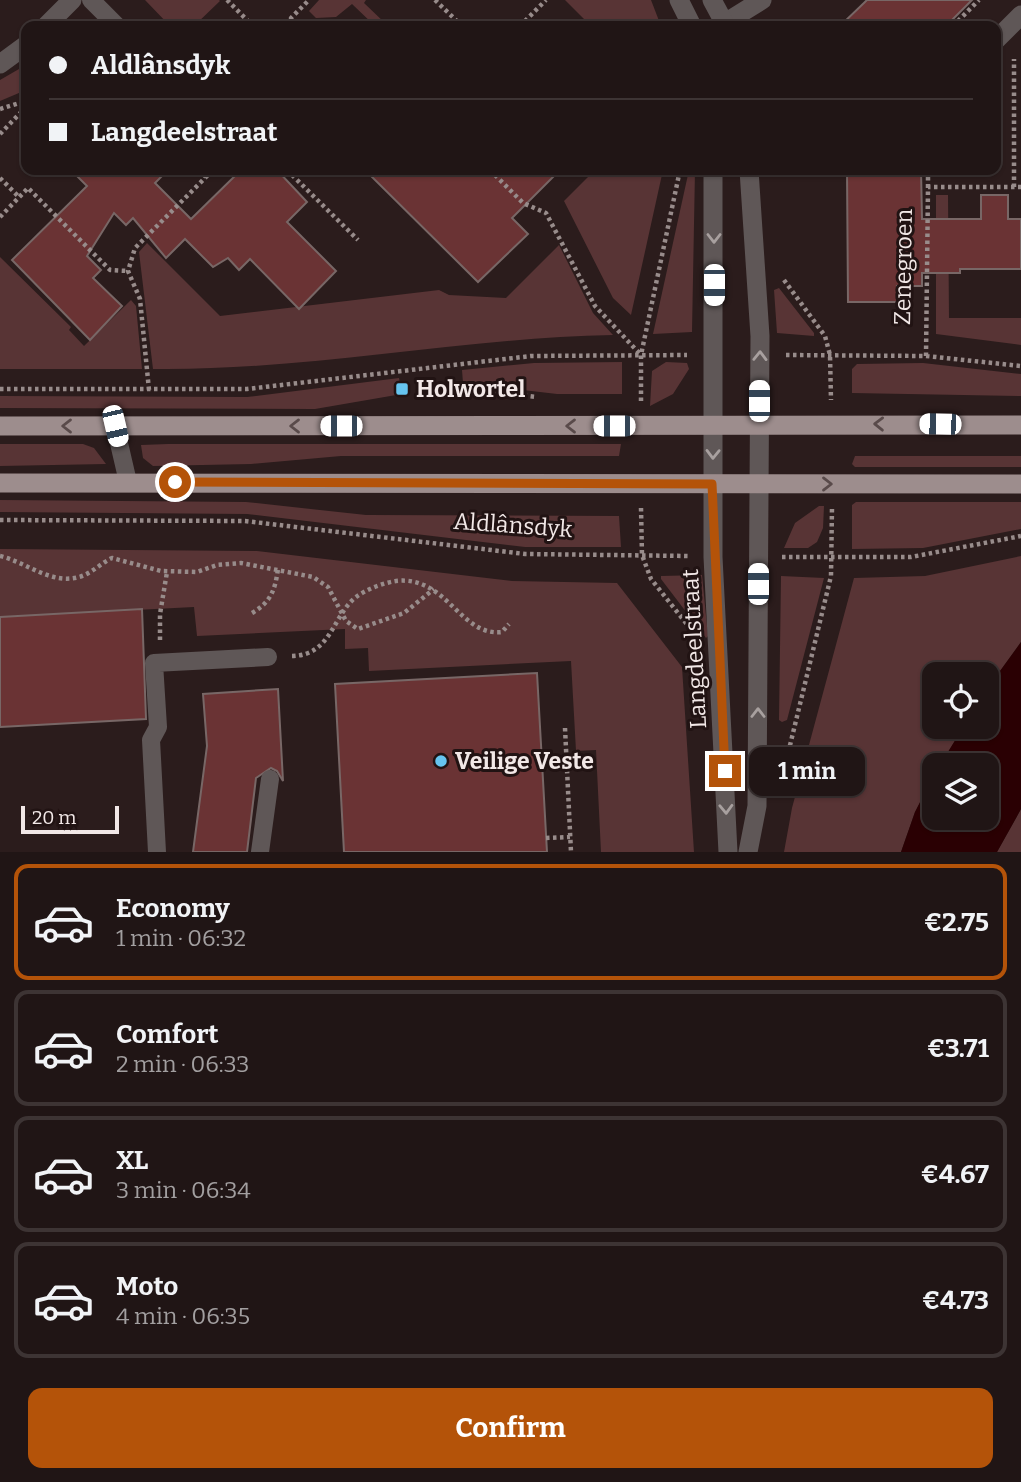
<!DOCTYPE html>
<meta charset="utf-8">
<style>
:root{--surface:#201515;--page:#2d2222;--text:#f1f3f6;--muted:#a29fa0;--line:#3d3434;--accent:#b45309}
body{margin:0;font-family:Bitter,serif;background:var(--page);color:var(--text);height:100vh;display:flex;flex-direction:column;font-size:26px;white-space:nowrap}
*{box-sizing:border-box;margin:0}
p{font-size:23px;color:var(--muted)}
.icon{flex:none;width:38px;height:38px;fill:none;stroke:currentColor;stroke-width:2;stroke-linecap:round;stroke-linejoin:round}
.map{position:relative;height:852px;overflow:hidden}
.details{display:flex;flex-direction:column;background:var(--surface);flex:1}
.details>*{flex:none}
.hud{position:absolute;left:21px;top:21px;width:980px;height:154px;border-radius:14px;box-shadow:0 2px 5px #0004,0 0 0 2px var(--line);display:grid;align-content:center;height:154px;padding:0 28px;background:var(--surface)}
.tools{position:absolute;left:922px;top:662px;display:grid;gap:14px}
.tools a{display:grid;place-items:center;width:77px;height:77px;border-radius:14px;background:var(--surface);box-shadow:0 2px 5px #0004,0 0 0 2px var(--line);font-size:35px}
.scale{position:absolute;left:21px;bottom:18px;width:98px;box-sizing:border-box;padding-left:7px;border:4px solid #f2e8e7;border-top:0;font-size:19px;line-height:24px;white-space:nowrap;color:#f2e8e7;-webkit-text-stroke:5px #211313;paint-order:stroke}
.end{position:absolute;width:32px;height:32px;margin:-16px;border:9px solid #b45309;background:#fff;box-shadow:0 0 0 4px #fff}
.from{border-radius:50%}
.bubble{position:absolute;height:49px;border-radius:14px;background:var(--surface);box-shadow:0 2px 5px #0004,0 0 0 2px var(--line);font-size:23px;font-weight:700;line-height:49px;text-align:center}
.car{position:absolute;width:21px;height:42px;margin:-21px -10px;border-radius:9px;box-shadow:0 0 5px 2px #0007;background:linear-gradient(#fff 24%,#345 0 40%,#fff 0 76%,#345 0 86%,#fff 0)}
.hud b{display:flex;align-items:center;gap:24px;height:66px;font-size:26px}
.hud b+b{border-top:2px solid var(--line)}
.hud i{width:18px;height:18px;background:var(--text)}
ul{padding:12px 0 0;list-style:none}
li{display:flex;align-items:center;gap:21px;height:116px;margin:0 14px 10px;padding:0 14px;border:4px solid var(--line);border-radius:14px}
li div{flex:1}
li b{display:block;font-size:26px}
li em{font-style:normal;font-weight:700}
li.selected{border-color:var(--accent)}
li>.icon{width:63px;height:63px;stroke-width:1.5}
.cta{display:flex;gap:14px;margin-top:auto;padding:14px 28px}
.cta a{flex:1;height:80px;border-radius:14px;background:var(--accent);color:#fff;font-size:28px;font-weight:700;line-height:80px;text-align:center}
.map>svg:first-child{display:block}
.green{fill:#583435}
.water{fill:#2a0003}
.building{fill:#6a3334;stroke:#786766;stroke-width:2}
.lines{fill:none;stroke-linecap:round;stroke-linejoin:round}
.path{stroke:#988c8b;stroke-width:4.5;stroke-dasharray:3.5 3.5;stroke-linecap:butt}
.service{stroke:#5f5757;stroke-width:18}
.minor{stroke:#5f5757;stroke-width:19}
.tertiary{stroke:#5f5757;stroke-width:19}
.primary{stroke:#9d8d8d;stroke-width:19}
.oneway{stroke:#a8a09f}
.oneway2{stroke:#594a4a}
.route{stroke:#b45309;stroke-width:9}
.poi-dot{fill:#66c4ef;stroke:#211313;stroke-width:2.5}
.labels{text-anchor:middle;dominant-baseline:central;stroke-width:6;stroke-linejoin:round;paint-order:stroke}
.street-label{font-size:23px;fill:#f2e8e7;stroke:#211313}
.poi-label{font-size:23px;font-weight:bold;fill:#f2e8e7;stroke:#211313;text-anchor:start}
</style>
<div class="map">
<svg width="1021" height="852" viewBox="0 0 1021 852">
<rect width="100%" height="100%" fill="#2b1c1c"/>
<path class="green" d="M145,0H219L220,1L194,26H170Z
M319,0H366L364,3L386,24L390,21L396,26H375L352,4L336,17L316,18L309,11Z
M565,0H651L661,26H591Z
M19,69L26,79V90L0,101V80Z
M595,170H663L631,315L613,298L564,201Z
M689,170H695L692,332L653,334Z
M936,195H948L949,318H1021V345L936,334Z
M147,243L220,316L439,290L449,295L506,298L559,245L593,313L613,335C459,338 308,371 153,369L139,252Z
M0,257L71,327L69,330L84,346L131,300L136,306L142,369H0Z
M779,288L814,333V336L777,333L774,290Z
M622,362V394H557L463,383L462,370L534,363Z
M666,362L687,363L689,369L673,394L650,406L652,371Z
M923,363L1021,374V396L852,393V369L857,364Z
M399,378L402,394L315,409L0,408V396L247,397Z
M0,444H83L94,448L106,464L0,466Z
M168,444H621L619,456H341L251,464L153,466L143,458L141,445Z
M855,456H1021V467H855L852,464Z
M0,500L246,502L366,515L619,516L621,547H525L247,514L0,512Z
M856,502H1021V529L923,548L852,549V505Z
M819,506H824L823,528L817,542L808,548H784L795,523Z
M0,549L257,551L512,581L617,583L682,667L694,852H601L596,750L576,751L571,661L369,671L368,648L345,649V629L197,636L194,607L0,617Z
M1021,556V642L987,689V674H934V726H964L940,765H934V775L915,812L901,852H784L792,808L854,578L925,576Z
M702,575L708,636L706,638L661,579V576Z
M781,576L824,578L787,720L782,722L779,720Z
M1021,809V852H997Z"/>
<path class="water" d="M1021,642V809L997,852H901L915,812L934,775V817H987V765H940L964,726H987V689Z"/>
<path class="building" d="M867,0H972L946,26H840Z
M71,170H168L155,183L191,219L241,170H277L307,202L287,222L336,271L299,309L250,259L239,270L228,258L213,267L185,239L166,258L133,218L126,225L114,213L87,256L101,270L93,278L122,306L90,340L12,260L87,186Z
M365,170H560L512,218L528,234L478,282Z
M847,170H921L922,219H981V195H1008V219H1021V269H960V273H922V286H897L898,302H848Z
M142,609L146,719L0,727V617Z
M537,673L547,852H344L335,684Z
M278,689L283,781L277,771L271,768L256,778L247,852H193L207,746L203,694Z"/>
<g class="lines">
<path class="path" d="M227,0L253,26
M435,0L462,26
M294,26L291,18L309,0
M339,26H348
M520,26L546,0
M953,26L979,0
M0,109L26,101
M0,134L26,107
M198,170L206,177
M287,170L358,240
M490,170L523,203L546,213L595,306L640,354
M928,170V187
M0,178L19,197
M1014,187V59
M0,217L28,188L110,270L128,271
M784,280L825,336L830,355L831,400
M786,355L926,356L1021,366
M926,356L928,187H1021
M0,389H247L531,356L687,355
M468,389L537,397
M149,390L140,299L128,271L135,248L213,170
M641,401V355L680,170
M641,508L642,555L651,579L690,628
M0,520L245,521L525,554L690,556
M0,556C26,562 51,585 79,577C91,574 101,563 112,558L161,571L197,572L217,565L241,563L313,577L328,587L346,621L358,629L404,613L434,589
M782,557H911L1021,536
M252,613C271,602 275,590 278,569
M160,640V614L167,572
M292,656C332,655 332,616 356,597C367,589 383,583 396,581C447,575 460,637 502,632L509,624
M565,728L571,852
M785,766L831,576L832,507
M546,838L570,837"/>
<path class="service" d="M91,0L117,26
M115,426L128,482
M157,852L151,740L158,727L154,663L268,657
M260,852L270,779"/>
<path class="minor" d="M46,26L72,0
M720,26L762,0
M996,40L1021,15
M0,64L26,45"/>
<path class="tertiary" d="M679,0L692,26
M712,0L726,26
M713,170V557L728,852
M748,852L757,806L760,336L749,170"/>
<path class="primary" d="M0,426L1021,425
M0,483L1021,484"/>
</g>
<defs><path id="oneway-chevron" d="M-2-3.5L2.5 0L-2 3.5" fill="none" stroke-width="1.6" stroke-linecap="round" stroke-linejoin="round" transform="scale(1.75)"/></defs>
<g class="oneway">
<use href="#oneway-chevron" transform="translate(714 238) rotate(90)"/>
<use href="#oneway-chevron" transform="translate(760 356) rotate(-89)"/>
<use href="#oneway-chevron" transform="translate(713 454) rotate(91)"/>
<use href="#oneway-chevron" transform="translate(758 713) rotate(-90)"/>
<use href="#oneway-chevron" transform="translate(726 809) rotate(88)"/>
</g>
<g class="oneway2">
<use href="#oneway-chevron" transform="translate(879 424) rotate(-179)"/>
<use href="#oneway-chevron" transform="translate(67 426) rotate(-180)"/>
<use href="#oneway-chevron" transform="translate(295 426) rotate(180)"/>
<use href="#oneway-chevron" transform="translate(571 426) rotate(180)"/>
<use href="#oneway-chevron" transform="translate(827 484)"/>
</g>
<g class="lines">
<path class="route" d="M175,482L712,484L725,771"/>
</g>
<g class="poi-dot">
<rect x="395" y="382" width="14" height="14" rx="3.5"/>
<circle cx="441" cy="761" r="7"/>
</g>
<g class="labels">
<g class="street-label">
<text transform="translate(903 267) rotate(-89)">Zenegroen</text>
<text transform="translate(513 525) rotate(4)">Aldlânsdyk</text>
<text transform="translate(694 649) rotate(-93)">Langdeelstraat</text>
</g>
<g class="poi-label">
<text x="416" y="389">Holwortel</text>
<text x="455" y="761">Veilige Veste</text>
</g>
</g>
</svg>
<div class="tools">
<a><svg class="icon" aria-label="locate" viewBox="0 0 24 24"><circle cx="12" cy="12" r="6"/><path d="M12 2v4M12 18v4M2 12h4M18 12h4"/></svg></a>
<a><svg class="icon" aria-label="layers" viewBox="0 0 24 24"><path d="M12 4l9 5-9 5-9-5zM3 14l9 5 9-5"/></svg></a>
</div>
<div class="scale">20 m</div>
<i class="end from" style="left:175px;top:482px"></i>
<i class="end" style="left:725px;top:771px"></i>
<div class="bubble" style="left:749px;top:747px;width:116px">1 min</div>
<i class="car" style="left:714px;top:285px;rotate:180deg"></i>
<i class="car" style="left:759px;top:401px;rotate:0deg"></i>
<i class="car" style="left:940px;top:424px;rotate:271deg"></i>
<i class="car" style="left:115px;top:426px;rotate:167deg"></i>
<i class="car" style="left:341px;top:426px;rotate:270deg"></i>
<i class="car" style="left:614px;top:426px;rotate:270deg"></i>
<i class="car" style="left:758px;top:584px;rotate:0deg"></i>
<div class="hud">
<b><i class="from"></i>Aldlânsdyk</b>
<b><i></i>Langdeelstraat</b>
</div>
</div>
<section class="details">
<ul>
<li class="selected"><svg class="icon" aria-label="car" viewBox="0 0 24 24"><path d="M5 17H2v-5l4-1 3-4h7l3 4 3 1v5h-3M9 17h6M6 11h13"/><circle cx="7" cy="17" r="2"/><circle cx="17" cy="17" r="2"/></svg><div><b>Economy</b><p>1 min · 06:32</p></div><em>€2.75</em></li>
<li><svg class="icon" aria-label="car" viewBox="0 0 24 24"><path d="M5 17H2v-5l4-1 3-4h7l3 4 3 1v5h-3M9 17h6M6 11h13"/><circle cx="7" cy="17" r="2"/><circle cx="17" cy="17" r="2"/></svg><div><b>Comfort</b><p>2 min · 06:33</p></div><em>€3.71</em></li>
<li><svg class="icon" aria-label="car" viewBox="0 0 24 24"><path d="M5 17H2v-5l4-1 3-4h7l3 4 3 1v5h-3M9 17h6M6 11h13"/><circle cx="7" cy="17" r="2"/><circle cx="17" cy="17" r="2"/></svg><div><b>XL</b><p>3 min · 06:34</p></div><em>€4.67</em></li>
<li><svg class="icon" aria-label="car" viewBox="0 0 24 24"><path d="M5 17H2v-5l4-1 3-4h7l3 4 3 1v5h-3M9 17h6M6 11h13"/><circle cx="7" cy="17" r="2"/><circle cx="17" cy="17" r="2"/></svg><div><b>Moto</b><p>4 min · 06:35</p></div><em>€4.73</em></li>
</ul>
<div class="cta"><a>Confirm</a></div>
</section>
